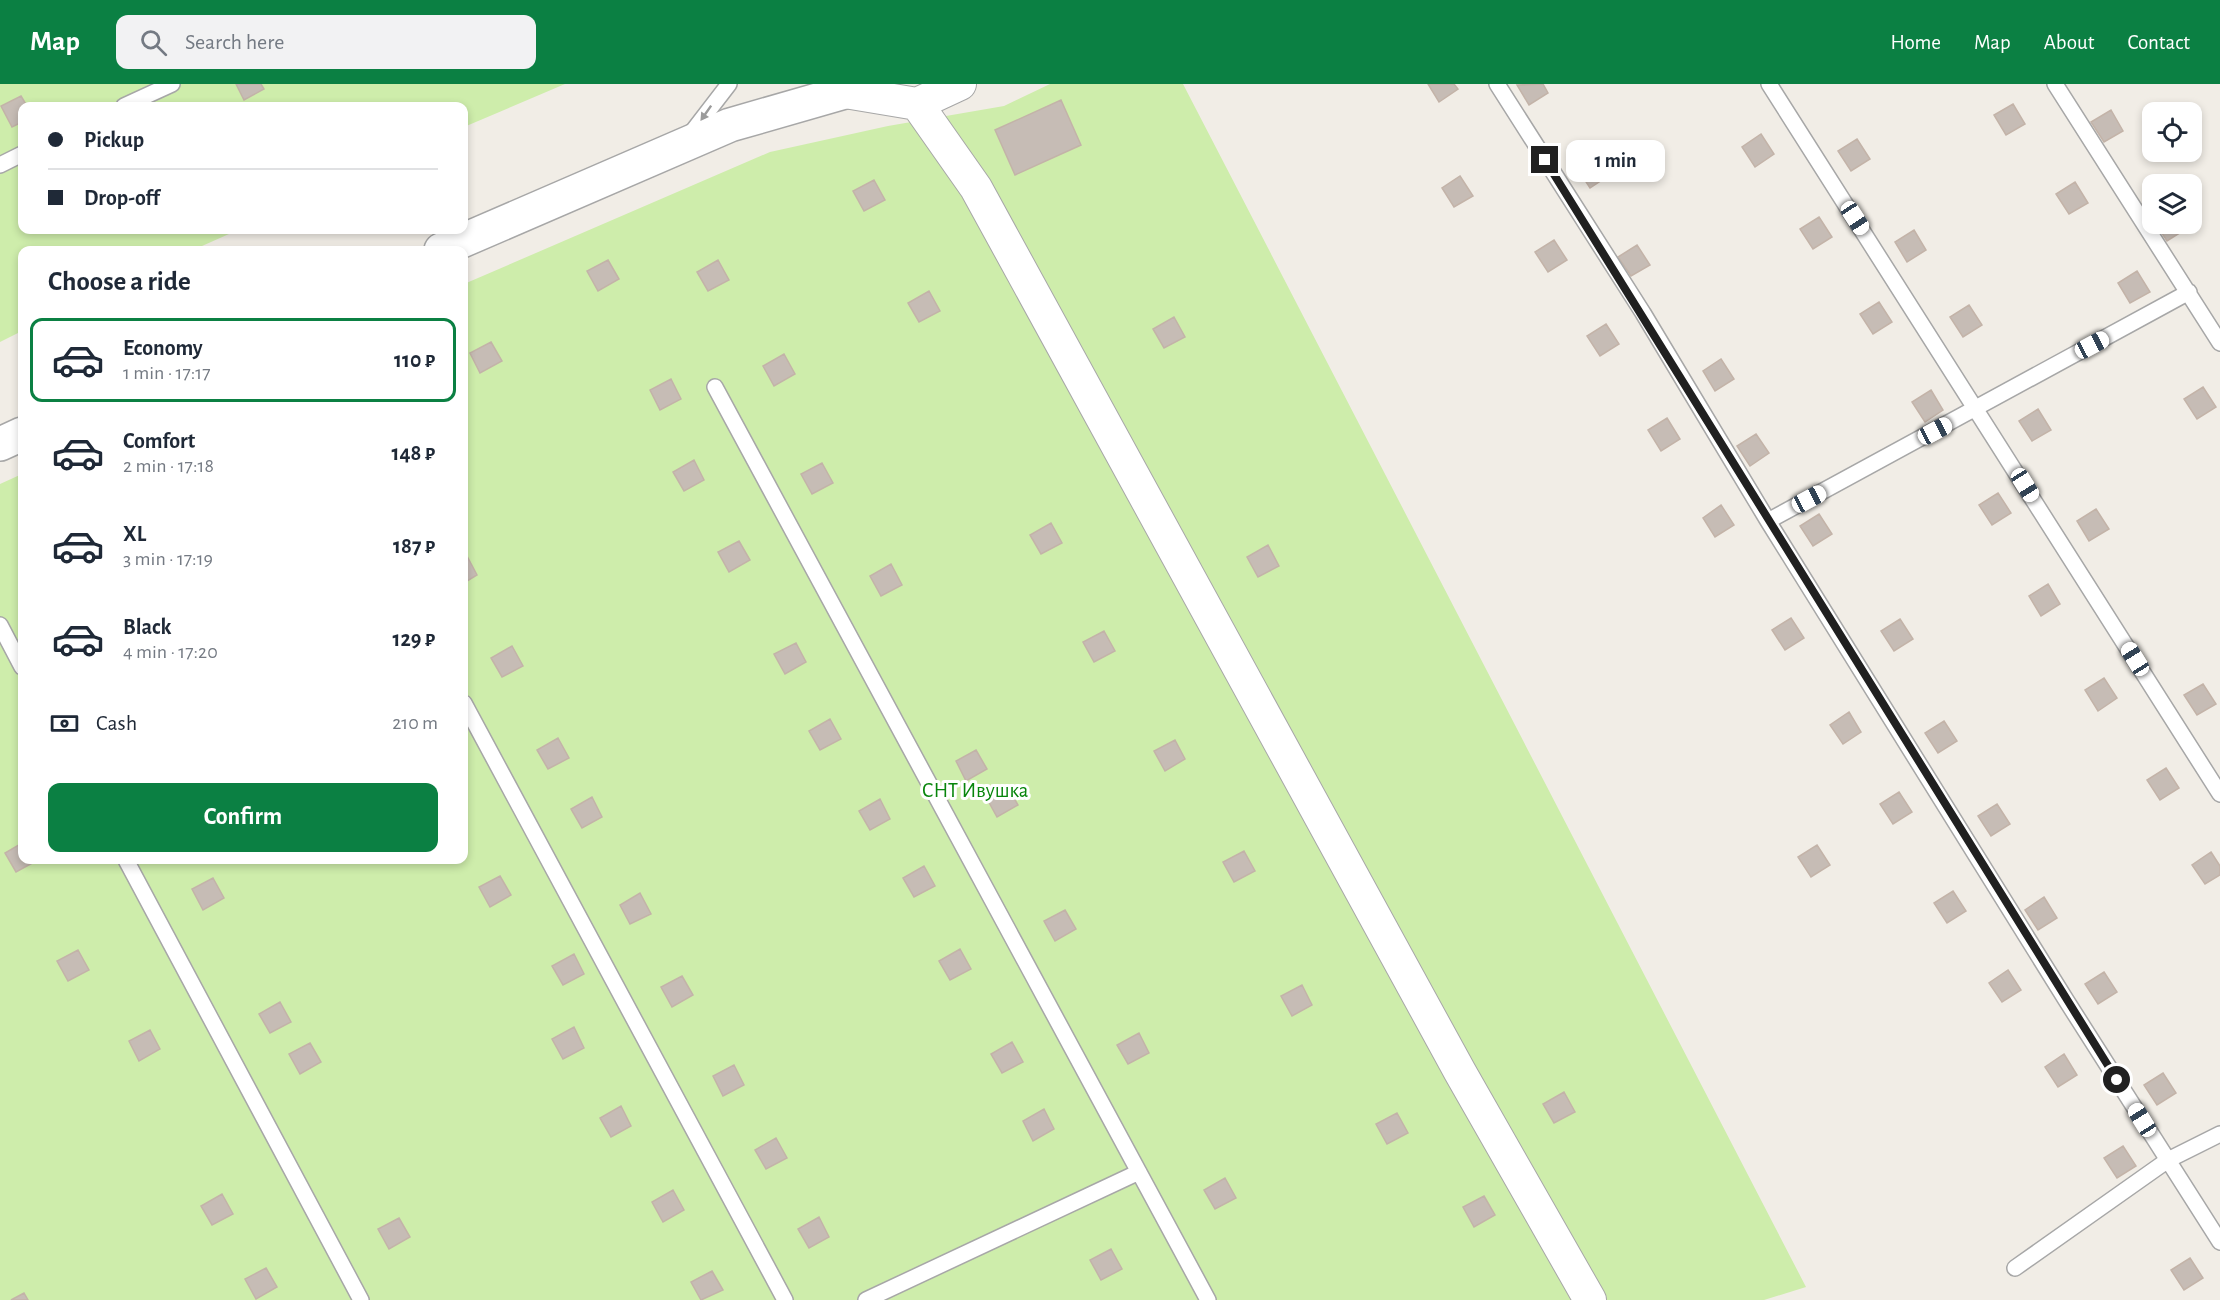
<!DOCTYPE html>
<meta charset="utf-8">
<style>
:root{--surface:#fff;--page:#f2f2f3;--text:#1f2937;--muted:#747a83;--line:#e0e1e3;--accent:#0b8043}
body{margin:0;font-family:"Alegreya Sans",sans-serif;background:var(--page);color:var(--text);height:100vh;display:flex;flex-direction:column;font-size:22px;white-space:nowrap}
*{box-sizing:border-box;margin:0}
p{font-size:20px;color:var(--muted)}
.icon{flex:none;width:33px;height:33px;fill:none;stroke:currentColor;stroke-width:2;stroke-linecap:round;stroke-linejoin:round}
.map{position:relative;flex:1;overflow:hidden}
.drawer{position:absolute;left:18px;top:162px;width:450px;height:618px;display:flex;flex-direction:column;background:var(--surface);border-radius:12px;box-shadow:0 3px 9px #0003}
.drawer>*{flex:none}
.banner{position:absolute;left:18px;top:18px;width:450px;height:132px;border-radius:12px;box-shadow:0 3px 9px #0003;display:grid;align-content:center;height:132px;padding:0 30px;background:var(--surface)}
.fabs{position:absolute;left:2142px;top:18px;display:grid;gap:12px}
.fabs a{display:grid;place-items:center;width:60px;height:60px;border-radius:12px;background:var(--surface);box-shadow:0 3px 9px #0003;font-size:30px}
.end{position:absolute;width:27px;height:27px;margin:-14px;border:8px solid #202020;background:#fff;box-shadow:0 0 0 3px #fff}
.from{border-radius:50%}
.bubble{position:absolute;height:42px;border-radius:12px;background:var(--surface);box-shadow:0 3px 9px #0003;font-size:20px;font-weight:600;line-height:42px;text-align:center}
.car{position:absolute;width:18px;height:36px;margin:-18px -9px;border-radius:8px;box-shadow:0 0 4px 2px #0007;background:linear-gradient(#fff 24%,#345 0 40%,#fff 0 76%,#345 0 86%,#fff 0)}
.banner b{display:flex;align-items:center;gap:21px;height:57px;font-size:22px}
.banner b+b{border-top:2px solid var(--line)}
.banner i{width:15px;height:15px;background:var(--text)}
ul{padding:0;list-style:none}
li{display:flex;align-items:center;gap:18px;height:84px;margin:0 12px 9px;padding:0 18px;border:3px solid transparent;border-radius:12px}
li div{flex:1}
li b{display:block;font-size:22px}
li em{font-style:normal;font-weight:600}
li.current{border-color:var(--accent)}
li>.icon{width:54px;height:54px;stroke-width:1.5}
h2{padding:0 30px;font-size:27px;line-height:72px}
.pay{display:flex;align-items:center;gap:15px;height:66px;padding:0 30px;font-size:22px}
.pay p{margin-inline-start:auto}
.cta{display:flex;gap:12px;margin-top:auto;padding:12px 30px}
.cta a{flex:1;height:69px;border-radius:12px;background:var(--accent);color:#fff;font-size:24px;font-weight:600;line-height:69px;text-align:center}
header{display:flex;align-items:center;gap:36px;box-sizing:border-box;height:84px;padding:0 30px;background:var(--accent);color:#fff}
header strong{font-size:28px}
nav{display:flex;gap:33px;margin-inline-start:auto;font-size:21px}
.search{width:420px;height:54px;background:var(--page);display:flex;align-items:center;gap:15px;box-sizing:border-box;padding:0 21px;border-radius:12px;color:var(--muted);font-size:22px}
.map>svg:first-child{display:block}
.grass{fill:#ceedab}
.building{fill:#c6bcb5;stroke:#c3b3a8;stroke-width:1.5}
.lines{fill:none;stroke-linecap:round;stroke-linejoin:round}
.service-casing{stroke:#a7a7a7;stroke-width:18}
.minor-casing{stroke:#a7a7a7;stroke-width:34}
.tertiary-casing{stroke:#a7a7a7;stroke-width:36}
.service{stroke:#fff;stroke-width:15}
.minor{stroke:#fff;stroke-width:32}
.tertiary{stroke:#fff;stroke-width:33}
.oneway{fill:#9b9b9b}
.route{stroke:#202020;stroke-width:8}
.labels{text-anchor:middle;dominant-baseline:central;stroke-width:6;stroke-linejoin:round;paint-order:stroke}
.park-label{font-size:21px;fill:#07850b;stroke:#fff}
</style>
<header>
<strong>Map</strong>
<div class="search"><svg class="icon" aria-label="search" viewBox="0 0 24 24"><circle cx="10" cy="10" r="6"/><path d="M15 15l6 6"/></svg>Search here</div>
<nav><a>Home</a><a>Map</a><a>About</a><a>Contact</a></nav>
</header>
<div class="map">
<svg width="2220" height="1216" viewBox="0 0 2220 1216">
<rect width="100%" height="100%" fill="#f1ede6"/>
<path class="grass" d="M0,0H565L464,43V22H22V146H238L193,166H22V247L0,258Z
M1050,0H1183L1806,1203L1764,1216H0V400L22,390V776H464V200L770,68L888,42L1004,22Z"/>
<path class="building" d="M236,0H261L264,5L244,16Z
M1428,0H1454L1458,5L1439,18Z
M1543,0L1548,9L1529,21L1517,1Z
M21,12L27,22H22V38L12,43L1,22Z
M1061,16L1081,61L1015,91L995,46Z
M2013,20L2025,40L2006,51L1994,31Z
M2111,26L2123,47L2104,58L2091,38Z
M1761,50L1774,70L1755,83L1742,63Z
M1857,55L1870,75L1851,87L1838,67Z
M1595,72L1608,92L1590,104L1577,84Z
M1460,92L1473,112L1454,123L1442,104Z
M874,96L885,116L864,127L853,107Z
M2075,98L2088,119L2069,130L2056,110Z
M1819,133L1832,153L1813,165L1800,145Z
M2156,140H2183L2186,145L2167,157Z
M1914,146L1926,166L1907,178L1895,158Z
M1554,156L1567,176L1548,188L1535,168Z
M1637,161L1650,181L1631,192L1618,173Z
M608,176L619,195L598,207L587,187Z
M718,176L729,196L708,207L697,188Z
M2137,187L2150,208L2130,219L2118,199Z
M929,207L940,227L919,238L908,219Z
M1879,218L1892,238L1873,250L1860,230Z
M1969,221L1982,241L1963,253L1950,233Z
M1174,233L1185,253L1164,264L1153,245Z
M1606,240L1619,260L1600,272L1587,252Z
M491,258L502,277L480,289L470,269Z
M784,270L795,290L774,302L763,282Z
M1721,275L1734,295L1715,307L1703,287Z
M671,295L681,315L660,326L650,306Z
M2203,303L2216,323L2197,335L2184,315Z
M1931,306L1943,326L1925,338L1912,318Z
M2038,325L2051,346L2032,357L2019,337Z
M1667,334L1680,355L1661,367L1648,346Z
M1756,350L1769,369L1750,382L1737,362Z
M694,376L704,396L684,407L673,388Z
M822,379L833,399L812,410L801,390Z
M1998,409L2011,429L1992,441L1979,421Z
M1721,421L1734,441L1715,453L1703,434Z
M2096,425L2109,445L2089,457L2077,437Z
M1819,430L1832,450L1813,462L1800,442Z
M1051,439L1062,459L1041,470L1030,451Z
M739,457L750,476L729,488L718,468Z
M1268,461L1279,482L1258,493L1247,473Z
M467,472L477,491L464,499V474Z
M891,480L902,501L881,512L870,492Z
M2048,500L2060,520L2041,532L2029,512Z
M1791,534L1804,554L1785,566L1772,546Z
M1900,535L1913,555L1894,567L1881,547Z
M1104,547L1115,567L1094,578L1083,558Z
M796,559L806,578L785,590L774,570Z
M512,562L523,582L502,593L491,574Z
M2104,594L2117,614L2098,627L2085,606Z
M2203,600L2216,620L2197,631L2184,611Z
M1849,628L1861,648L1843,660L1830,641Z
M830,635L841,655L820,666L809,647Z
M1944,637L1957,657L1938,669L1925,649Z
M558,654L569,674L548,685L537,666Z
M1175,656L1185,675L1165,687L1154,667Z
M976,666L987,685L966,697L956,677Z
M2166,684L2179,704L2160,716L2147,696Z
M1007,702L1018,721L997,733L986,713Z
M1899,708L1912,728L1893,740L1880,720Z
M592,713L602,733L582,744L571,725Z
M880,715L890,735L870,746L859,727Z
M1997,720L2010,740L1991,752L1978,732Z
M22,759V776L36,777L16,788L5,769Z
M1817,761L1830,781L1811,793L1798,773Z
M1244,767L1255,787L1234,798L1223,778Z
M2211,768L2220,782V791L2205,800L2192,781Z
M924,782L935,802L914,813L903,794Z
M500,792L511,811L490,823L479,803Z
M213,794L224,814L203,826L192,805Z
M1953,807L1966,827L1947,839L1934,819Z
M640,809L651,830L630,840L620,821Z
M2044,813L2057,834L2038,846L2025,826Z
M1065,826L1076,845L1055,857L1044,837Z
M960,865L971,885L950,896L939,877Z
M78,866L89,886L68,897L57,877Z
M574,870L584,890L563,901L552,882Z
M2008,886L2021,906L2002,918L1989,899Z
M2104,888L2117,908L2098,920L2085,900Z
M682,892L693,911L672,923L661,903Z
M1302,901L1312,921L1292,932L1281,912Z
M280,918L291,938L270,949L259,930Z
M574,943L584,964L563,975L552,955Z
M150,946L160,965L139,977L129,957Z
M1139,949L1149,969L1128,980L1117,961Z
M1012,958L1023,978L1002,989L991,970Z
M310,959L321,978L300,990L289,970Z
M2064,970L2077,991L2058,1003L2045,983Z
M734,981L744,1001L723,1012L713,992Z
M2163,989L2176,1009L2157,1021L2144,1001Z
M1564,1008L1575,1028L1554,1039L1543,1020Z
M621,1022L631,1042L611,1053L600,1034Z
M1044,1025L1054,1045L1033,1057L1023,1037Z
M1397,1029L1408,1049L1387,1060L1376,1040Z
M776,1054L787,1074L766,1085L755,1066Z
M2123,1062L2136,1082L2117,1094L2104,1074Z
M1225,1094L1236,1114L1215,1125L1204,1106Z
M673,1106L684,1126L663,1138L652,1118Z
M222,1110L233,1130L212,1141L201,1122Z
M1484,1112L1495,1131L1474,1143L1463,1123Z
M819,1133L829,1153L809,1164L798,1145Z
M399,1134L410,1153L389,1165L378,1145Z
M1111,1165L1122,1185L1101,1196L1090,1176Z
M2190,1174L2203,1194L2184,1206L2171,1186Z
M266,1184L277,1203L256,1215L245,1195Z
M712,1187L723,1206L701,1216L691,1198Z
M24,1209L28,1216H11Z"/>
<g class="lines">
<g class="service-casing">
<path id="service" d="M1497,0L1643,229L1768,437L2066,916L2220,1158
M1769,0L2220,710
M2055,0L2220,259
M124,22L172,0
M689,52L729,0
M0,81L22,70
M715,303L1208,1216
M1768,437L2189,208
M0,541L22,583
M464,619L785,1216
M126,776L361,1216
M2015,1184L2168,1076L2220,1050
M866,1216L1139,1088"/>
</g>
<g class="minor-casing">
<path id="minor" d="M845,8L917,20L960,0
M917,20L976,104L1460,988L1590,1216"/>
</g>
<g class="tertiary-casing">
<path id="tertiary" d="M441,166L730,41L845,8
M0,360L22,350"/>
</g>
<use href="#service" class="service"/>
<use href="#minor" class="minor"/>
<use href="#tertiary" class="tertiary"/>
</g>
<defs><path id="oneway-solid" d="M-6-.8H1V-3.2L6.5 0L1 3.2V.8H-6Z" transform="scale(1.5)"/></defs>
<use class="oneway" href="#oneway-solid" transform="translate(706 29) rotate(125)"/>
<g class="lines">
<path class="route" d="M1545,76L2117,996"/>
</g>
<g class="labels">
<g class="park-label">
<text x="975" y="706">СНТ Ивушка</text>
</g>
</g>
</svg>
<div class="fabs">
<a><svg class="icon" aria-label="locate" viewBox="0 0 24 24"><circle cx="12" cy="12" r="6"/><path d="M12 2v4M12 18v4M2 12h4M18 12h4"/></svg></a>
<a><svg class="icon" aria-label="layers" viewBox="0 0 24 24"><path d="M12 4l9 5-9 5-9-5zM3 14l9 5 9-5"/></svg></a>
</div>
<i class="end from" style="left:2117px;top:996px"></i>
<i class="end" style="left:1545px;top:76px"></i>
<div class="bubble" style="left:1566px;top:56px;width:99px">1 min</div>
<i class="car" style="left:1855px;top:134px;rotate:147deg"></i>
<i class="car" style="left:2092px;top:261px;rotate:62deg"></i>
<i class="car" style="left:1935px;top:347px;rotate:62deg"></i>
<i class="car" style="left:2025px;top:401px;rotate:148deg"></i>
<i class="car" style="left:1809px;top:415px;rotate:62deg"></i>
<i class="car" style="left:2135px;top:575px;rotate:328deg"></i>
<i class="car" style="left:2142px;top:1036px;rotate:328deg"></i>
<div class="banner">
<b><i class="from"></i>Pickup</b>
<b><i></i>Drop-off</b>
</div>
<section class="drawer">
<h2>Choose a ride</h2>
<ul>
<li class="current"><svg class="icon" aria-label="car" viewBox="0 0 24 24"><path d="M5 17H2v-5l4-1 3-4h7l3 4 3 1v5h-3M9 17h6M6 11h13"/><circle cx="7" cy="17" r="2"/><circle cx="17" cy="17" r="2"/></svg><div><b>Economy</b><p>1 min · 17:17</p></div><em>110 ₽</em></li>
<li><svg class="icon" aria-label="car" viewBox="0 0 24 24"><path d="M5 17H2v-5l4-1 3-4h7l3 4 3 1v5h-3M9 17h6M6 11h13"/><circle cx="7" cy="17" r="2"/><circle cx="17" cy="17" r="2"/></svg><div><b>Comfort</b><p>2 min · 17:18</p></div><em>148 ₽</em></li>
<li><svg class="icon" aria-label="car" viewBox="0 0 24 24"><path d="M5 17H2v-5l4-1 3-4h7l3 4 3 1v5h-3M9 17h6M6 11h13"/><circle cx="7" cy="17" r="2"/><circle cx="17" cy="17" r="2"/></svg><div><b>XL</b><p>3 min · 17:19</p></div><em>187 ₽</em></li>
<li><svg class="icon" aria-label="car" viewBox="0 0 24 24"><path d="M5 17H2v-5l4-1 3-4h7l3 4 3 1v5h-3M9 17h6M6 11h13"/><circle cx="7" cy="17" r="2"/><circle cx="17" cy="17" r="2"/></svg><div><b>Black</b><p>4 min · 17:20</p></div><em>129 ₽</em></li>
</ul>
<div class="pay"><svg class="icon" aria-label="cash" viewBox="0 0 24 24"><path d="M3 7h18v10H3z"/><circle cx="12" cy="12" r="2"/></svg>Cash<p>210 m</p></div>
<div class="cta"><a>Confirm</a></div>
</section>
</div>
